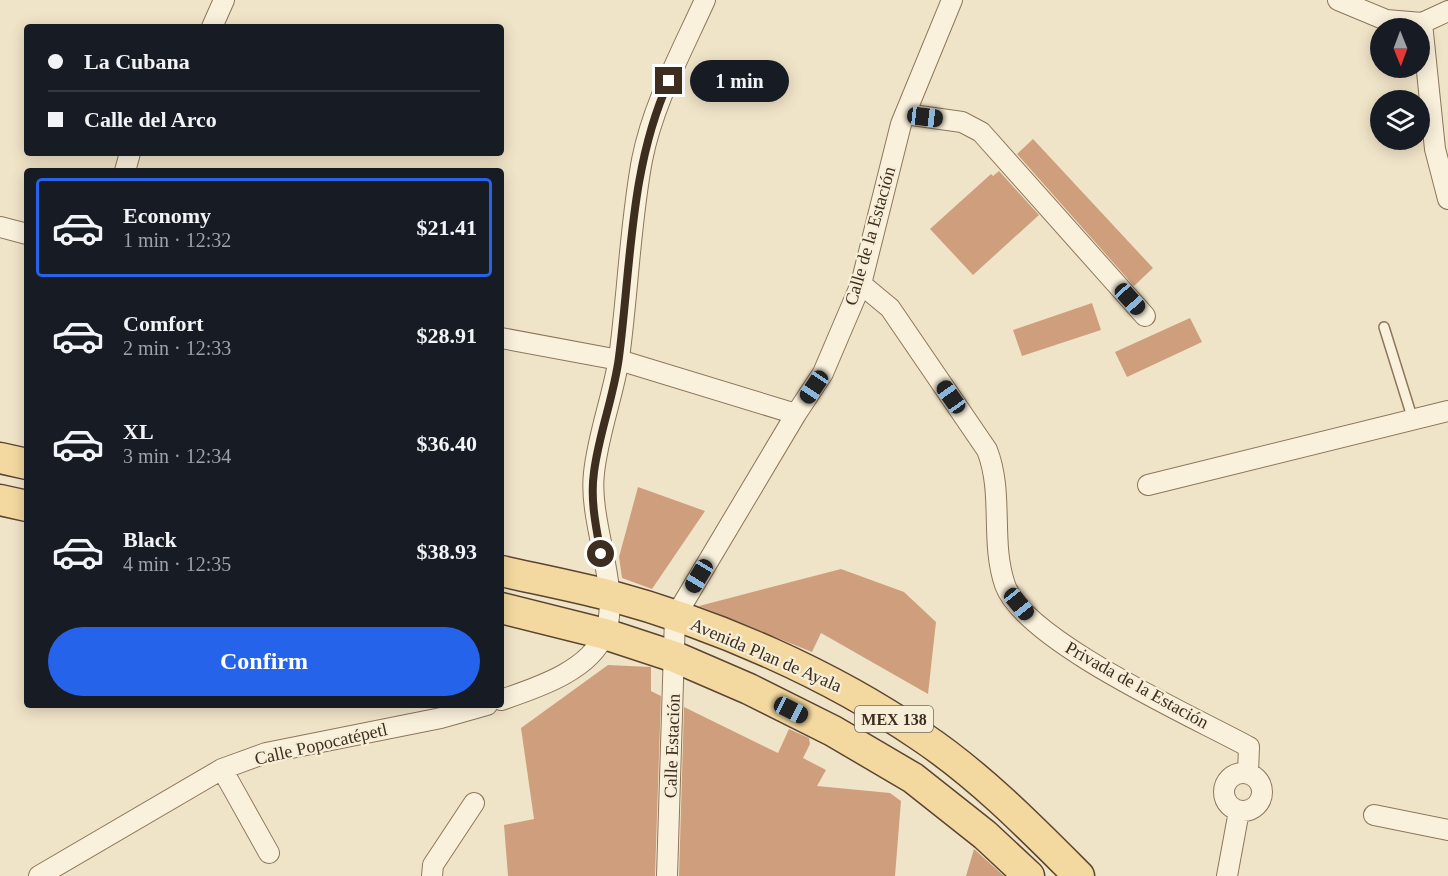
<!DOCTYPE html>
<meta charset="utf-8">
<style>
:root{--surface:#171b24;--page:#242831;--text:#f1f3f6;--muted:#9ea1a6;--line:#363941;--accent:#2563eb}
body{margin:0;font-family:"Times New Roman",serif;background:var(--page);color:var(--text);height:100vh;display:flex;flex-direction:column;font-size:22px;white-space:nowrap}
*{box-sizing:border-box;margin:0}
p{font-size:20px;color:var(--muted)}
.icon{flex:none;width:33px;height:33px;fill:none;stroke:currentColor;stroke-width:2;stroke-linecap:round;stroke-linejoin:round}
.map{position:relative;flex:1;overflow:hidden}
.side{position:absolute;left:24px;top:168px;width:480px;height:540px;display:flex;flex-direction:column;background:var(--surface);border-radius:6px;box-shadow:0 3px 15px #0003}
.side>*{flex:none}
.top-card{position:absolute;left:24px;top:24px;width:480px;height:132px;border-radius:6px;box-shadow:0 3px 15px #0003;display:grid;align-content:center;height:132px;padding:0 24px;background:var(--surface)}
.needle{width:39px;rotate:179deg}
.buttons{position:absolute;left:1370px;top:18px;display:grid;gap:12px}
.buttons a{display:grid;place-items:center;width:60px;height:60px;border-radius:50%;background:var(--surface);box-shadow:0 3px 15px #0003;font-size:30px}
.end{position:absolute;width:27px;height:27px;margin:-14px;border:8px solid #3d2e20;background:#fff;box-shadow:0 0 0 3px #fff}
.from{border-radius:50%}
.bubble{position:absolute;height:42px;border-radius:21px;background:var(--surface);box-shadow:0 3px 15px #0003;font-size:20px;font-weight:600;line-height:42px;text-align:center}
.car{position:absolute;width:18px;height:36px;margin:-18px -9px;border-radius:8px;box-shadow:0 0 4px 2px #0007;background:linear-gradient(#222 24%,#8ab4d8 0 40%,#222 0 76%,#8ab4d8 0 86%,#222 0)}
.top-card b{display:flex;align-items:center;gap:21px;height:57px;font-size:22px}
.top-card b+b{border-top:2px solid var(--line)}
.top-card i{width:15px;height:15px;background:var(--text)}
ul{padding:10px 0 0;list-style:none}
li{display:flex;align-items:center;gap:18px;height:99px;margin:0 12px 9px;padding:0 12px;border:3px solid transparent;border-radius:6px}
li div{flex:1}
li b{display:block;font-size:22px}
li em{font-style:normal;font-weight:600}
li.active{border-color:var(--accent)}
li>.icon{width:54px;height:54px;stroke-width:1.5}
.cta{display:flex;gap:12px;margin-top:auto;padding:12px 24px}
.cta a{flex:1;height:69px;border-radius:36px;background:var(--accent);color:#fff;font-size:24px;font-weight:600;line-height:69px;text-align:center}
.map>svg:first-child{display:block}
.building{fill:#cf9f7d}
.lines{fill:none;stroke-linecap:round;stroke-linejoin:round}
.service-casing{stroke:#8d765c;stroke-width:12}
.minor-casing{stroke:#8d765c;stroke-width:22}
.primary-casing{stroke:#5b4430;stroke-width:33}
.service{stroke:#faf1dc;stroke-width:9}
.minor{stroke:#faf1dc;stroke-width:20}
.primary{stroke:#f3d9a0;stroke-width:30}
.route{stroke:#3d2e20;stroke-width:8}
.labels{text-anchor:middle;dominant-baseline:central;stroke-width:4.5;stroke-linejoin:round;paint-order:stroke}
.shield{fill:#f7eed8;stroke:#756857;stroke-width:1.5}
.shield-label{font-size:16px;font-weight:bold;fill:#3d2e20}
.street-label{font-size:18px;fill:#3d2e20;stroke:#f7eed8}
</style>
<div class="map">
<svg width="1448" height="876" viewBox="0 0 1448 876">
<rect width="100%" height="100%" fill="#f0e4c8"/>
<path class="building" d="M1033,139L1153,268L1134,286L1017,154Z
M999,171L1039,215L973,275L930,229L991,174L993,176Z
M1092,303L1101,330L1022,356L1013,330Z
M1190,318L1202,342L1127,377L1115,352Z
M638,487L705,511L652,589L622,578L619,557Z
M841,569L904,592L936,622L928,694L821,633L812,652L699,606Z
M608,665L651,667V691L661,696L655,876H508L504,825L534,819L521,728Z
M684,707L778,753L789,729L809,738L810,744L803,758L826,770L817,786L890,793L901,801L895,876H679Z
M974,849L1004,876H966Z"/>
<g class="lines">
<g class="service-casing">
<path id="service" d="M1384,327L1413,420"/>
</g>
<g class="minor-casing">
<path id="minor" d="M1338,0L1386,20L1422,23L1448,11
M1422,23L1435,149L1448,199
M212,27L224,0
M905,114L962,122L981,132L1145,316
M125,171L130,153
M0,227L27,234
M861,284L890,308L987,450C1004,493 990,541 1005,585C1025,641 1194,717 1249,747L1248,773
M501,338L619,360L796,414
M1148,485L1448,411
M501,700C536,688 590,671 605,633C622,591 588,522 594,473C598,434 613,396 619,358C628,292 630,225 642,160C653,104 682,51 705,0
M222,769L269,853
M1224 792a19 19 0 1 1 38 0a19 19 0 1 1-38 0Z
M1374,815L1448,830
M39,876L222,769L266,753L441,718L487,705
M432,876L433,865L474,803
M667,876L675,617L796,414L823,373L861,284L901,124L952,0
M1227,876L1239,811"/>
</g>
<g class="primary-casing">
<path id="primary" d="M0,458L27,464
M0,500L27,506
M501,571C537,579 572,586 608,595C716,624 830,674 922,737C980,776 1030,827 1079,876
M501,608L605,634L675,657L749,689L833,731L913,778L985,835L1029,876"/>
</g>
<use href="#service" class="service"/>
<use href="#minor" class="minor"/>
<use href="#primary" class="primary"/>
</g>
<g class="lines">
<path class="route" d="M601,554C596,527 590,500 594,472C599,433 614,396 619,357C631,265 630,166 669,81"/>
</g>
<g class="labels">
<rect class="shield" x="855" y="706" width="78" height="26" rx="4.5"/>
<g class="shield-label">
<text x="894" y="719">MEX 138</text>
</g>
<g class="street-label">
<text transform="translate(870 236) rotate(-74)">Calle de la Estación</text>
<text transform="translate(766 655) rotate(23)">Avenida Plan de Ayala</text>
<text transform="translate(1137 685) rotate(29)">Privada de la Estación</text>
<text transform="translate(321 744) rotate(-13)">Calle Popocatépetl</text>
<text transform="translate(672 746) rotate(-88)">Calle Estación</text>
</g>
</g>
</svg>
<div class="buttons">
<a><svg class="needle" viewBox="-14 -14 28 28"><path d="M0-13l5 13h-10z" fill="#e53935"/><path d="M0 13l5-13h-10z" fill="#9ea1a6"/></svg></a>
<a><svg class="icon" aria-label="layers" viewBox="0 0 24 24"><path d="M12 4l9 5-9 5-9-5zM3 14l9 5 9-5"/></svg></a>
</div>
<i class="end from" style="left:601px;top:554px"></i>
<i class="end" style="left:669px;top:81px"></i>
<div class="bubble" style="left:690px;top:60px;width:99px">1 min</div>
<i class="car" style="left:925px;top:117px;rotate:97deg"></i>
<i class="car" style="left:1130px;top:299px;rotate:138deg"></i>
<i class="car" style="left:814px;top:387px;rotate:214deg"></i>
<i class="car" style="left:951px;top:397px;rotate:325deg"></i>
<i class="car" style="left:699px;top:576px;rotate:211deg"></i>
<i class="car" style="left:1019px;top:604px;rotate:141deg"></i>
<i class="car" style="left:791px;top:710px;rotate:117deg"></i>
<div class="top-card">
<b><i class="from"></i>La Cubana</b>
<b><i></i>Calle del Arco</b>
</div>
<section class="side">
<ul>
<li class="active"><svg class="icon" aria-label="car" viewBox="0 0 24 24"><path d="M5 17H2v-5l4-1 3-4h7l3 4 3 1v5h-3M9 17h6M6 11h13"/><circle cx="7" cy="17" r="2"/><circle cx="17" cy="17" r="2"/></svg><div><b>Economy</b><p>1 min · 12:32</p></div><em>$21.41</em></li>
<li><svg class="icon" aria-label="car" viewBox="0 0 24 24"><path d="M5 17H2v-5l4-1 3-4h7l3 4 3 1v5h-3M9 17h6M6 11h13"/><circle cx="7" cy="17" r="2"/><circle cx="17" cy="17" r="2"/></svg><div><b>Comfort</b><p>2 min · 12:33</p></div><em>$28.91</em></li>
<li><svg class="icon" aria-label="car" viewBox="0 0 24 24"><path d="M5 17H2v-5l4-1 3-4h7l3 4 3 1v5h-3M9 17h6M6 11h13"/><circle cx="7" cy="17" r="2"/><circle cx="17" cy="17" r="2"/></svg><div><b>XL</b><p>3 min · 12:34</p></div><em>$36.40</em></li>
<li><svg class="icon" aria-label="car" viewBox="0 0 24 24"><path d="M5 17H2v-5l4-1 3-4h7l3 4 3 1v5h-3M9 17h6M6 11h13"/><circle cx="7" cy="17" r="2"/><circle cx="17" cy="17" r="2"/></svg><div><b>Black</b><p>4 min · 12:35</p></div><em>$38.93</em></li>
</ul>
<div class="cta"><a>Confirm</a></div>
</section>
</div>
